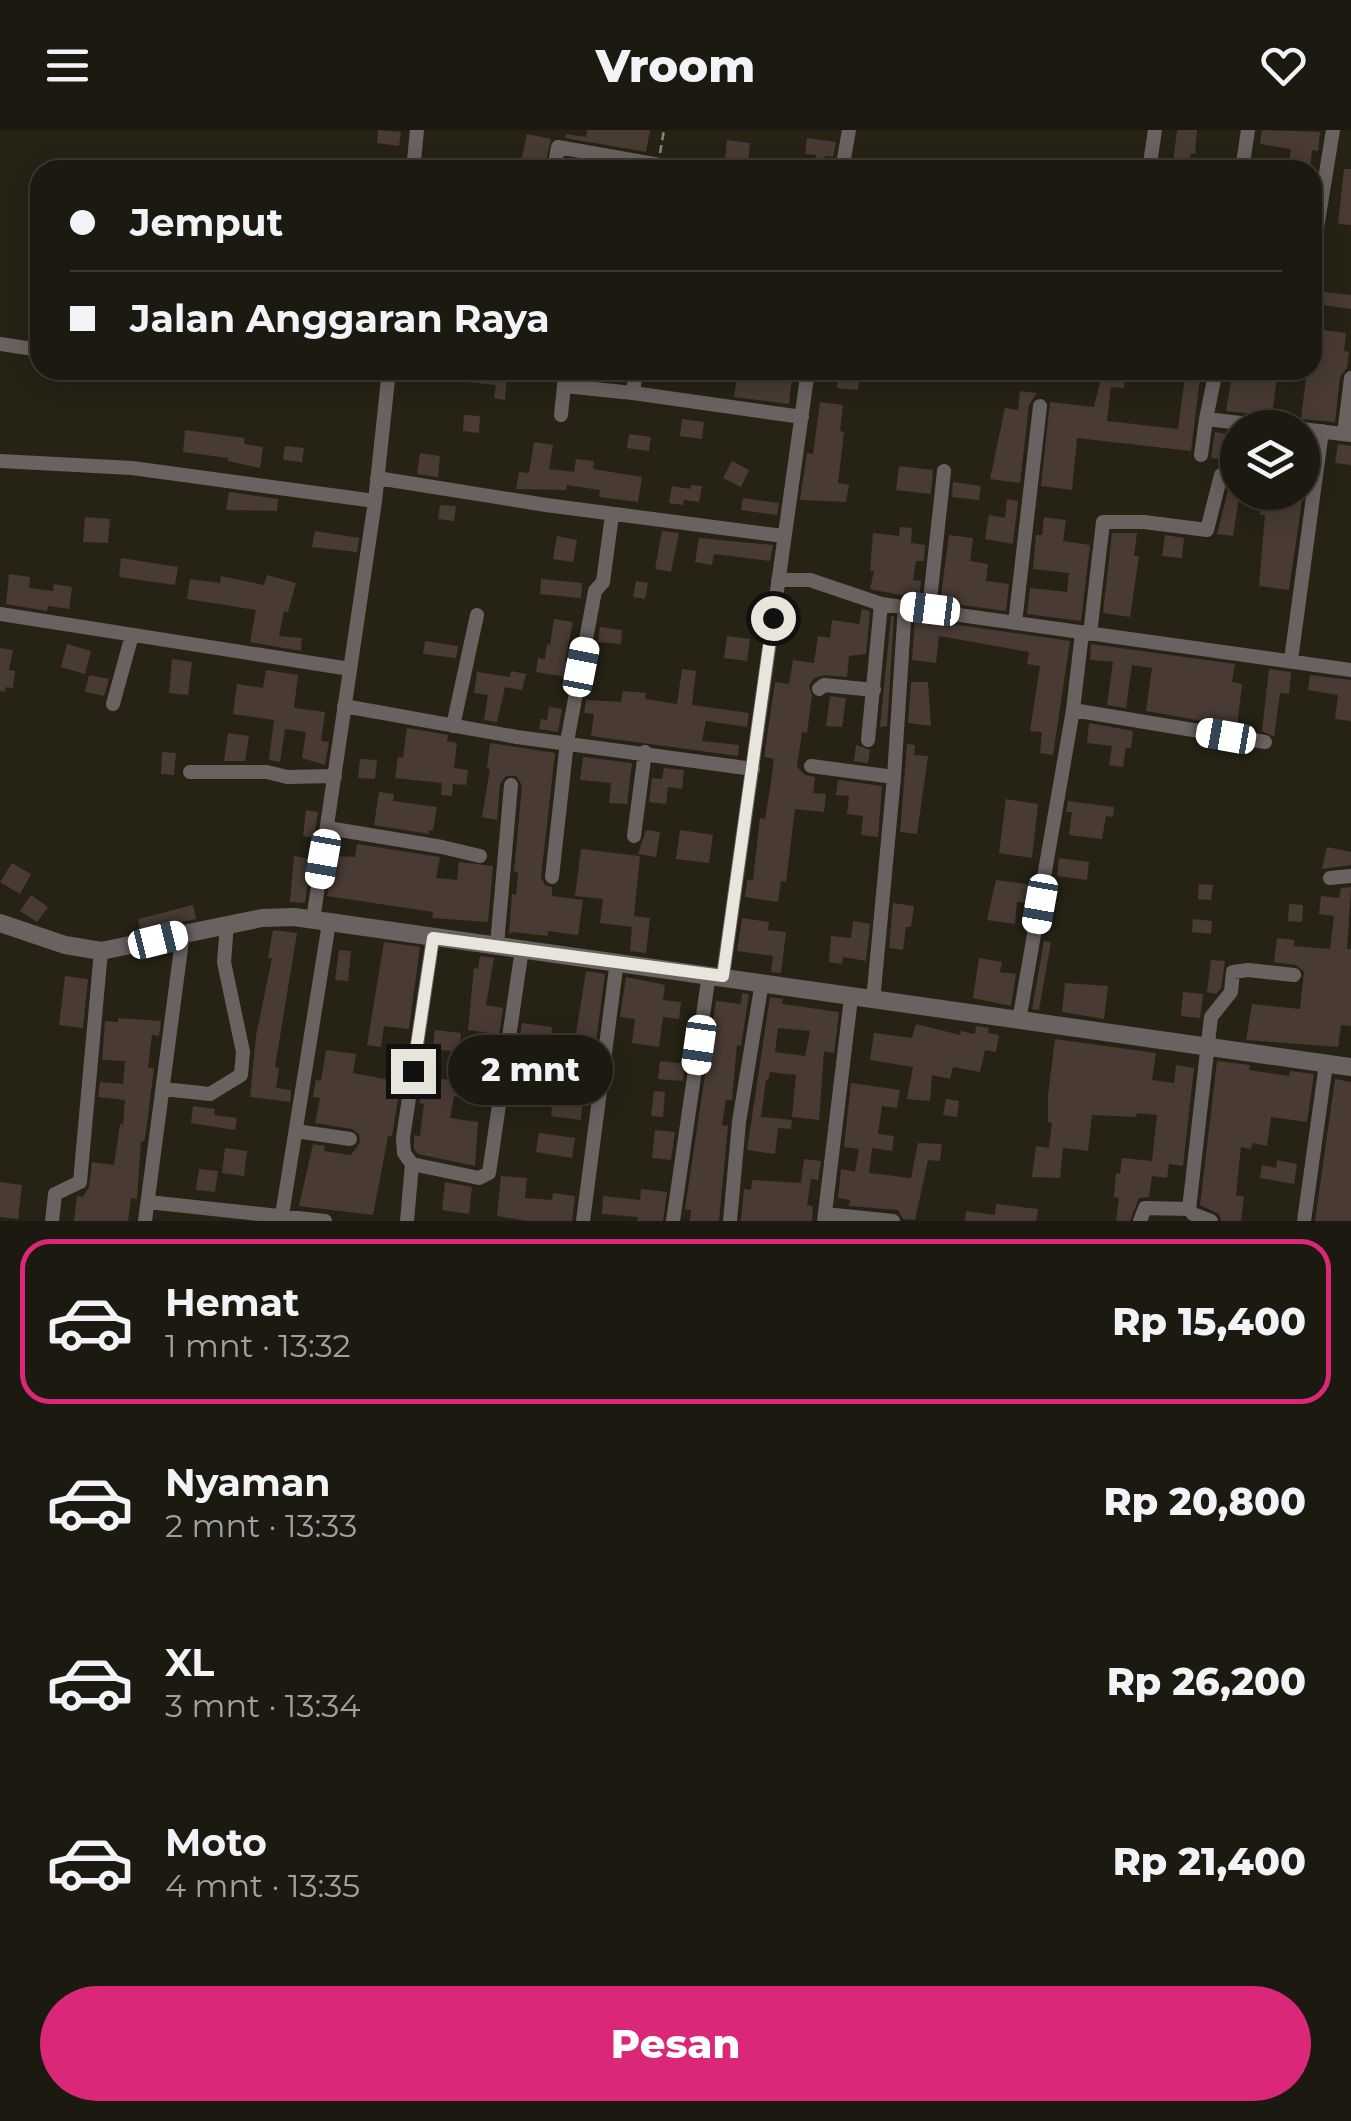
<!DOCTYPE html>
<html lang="id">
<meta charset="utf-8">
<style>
:root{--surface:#1c1a10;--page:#29271e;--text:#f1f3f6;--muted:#a0a19f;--line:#3a3830;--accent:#db2777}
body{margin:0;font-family:Montserrat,sans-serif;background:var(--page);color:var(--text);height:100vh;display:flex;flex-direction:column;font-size:38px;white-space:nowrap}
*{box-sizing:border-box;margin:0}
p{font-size:32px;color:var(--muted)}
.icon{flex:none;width:55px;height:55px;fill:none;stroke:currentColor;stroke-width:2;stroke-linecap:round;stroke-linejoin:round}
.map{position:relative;height:1091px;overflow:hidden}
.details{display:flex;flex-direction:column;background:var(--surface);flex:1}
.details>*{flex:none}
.banner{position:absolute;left:30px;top:30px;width:1292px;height:220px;border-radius:30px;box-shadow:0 5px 25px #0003,0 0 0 2px var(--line);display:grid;align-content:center;height:220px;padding:0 40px;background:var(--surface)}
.fabs{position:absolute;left:1220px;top:280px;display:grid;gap:20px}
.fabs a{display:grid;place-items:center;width:100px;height:100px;border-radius:50%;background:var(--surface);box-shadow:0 5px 25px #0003,0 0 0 2px var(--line);font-size:50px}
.end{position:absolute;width:45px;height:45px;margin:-22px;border:12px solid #e7e5dc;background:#111;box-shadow:0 0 0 5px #111}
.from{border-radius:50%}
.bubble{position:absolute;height:70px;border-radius:35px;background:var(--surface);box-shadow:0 5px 25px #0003,0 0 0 2px var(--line);font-size:32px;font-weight:800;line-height:70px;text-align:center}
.car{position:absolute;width:30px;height:60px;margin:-30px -15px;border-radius:12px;box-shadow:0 0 8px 2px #0007;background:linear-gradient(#fff 24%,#345 0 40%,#fff 0 76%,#345 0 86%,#fff 0)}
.banner b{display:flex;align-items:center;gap:35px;height:95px;font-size:38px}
.banner b+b{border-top:2px solid var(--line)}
.banner i{width:25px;height:25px;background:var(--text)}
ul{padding:18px 0 0;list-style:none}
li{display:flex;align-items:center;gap:30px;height:165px;margin:0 20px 15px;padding:0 20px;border:5px solid transparent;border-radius:30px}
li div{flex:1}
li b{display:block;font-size:38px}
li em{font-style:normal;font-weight:800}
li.selected{border-color:var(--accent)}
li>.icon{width:90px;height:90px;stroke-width:1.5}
.cta{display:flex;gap:20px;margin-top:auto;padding:20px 40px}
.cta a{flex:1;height:115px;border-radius:60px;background:var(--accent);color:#fff;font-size:40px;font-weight:800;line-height:115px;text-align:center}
header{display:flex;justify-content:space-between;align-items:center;height:130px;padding:0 40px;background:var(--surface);font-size:45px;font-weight:800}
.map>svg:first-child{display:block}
.building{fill:#493b33;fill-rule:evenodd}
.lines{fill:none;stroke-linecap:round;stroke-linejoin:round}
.path{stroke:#878579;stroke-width:2.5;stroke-dasharray:8 5;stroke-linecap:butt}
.minor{stroke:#6a6261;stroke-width:14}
.tertiary{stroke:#6a6261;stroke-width:18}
.route{stroke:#e7e5dc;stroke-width:12}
</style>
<header><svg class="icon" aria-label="menu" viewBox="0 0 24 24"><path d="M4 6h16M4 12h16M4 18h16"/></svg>Vroom<svg class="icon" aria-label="heart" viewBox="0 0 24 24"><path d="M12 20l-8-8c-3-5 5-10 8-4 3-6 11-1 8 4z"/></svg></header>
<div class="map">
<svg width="1351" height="1091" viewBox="0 0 1351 1091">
<rect width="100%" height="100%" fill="#262315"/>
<path class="building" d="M378,0L401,2L399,16L377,13Z
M587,0H650L646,22L565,8L566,4L586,7Z
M1177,0H1197L1195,24L1191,23L1188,40H1172Z
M1262,0L1320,2L1318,21L1312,20L1310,40H1288L1291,19L1260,14Z
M527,4L551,9L544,40H519Z
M807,8L836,12L833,27L825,26L824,40H815L816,25L805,24Z
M727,10L750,13L748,33L740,32L739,40H724Z
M1211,28L1233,31L1232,40H1210Z
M1344,39H1351V95L1338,94Z
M1324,162L1351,165V179L1322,175Z
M1315,199L1346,203L1344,221L1349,222L1347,238L1340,247L1335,292L1301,289L1307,240H1312Z
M400,240H425L424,251L399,249Z
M458,240L507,244L505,270L494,268L496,255L457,251Z
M839,240H860L858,260L837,258Z
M1103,240H1126L1124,258L1111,257L1107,291L1178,299L1186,240H1201L1191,321L1077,308L1072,360L1041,356L1050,272L1094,277Z
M1233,241L1277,247L1272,286L1226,281Z
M770,245L792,248L789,274L734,267L737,246L769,250Z
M1020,261L1037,263L1029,275L1020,353L990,349L1005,278L1018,280Z
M820,272L843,275L840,301L844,302L838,353L849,355L846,372L800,370L807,323L813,324Z
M464,285L480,286L479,303L463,301Z
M682,289L704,292L702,309L680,306Z
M185,300L245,308L244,314L263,317L260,338L228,331V328L183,322Z
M1215,302L1238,306V332L1211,328Z
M629,304L651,307L649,321L627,318Z
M534,312L553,315L549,339L574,342L576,329L594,331L593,339L642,347L638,372L599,367L600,360L567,355L566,360L516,359L519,342L529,343Z
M1338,314L1351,316V335L1335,333Z
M285,316L304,318L302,332L283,330Z
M420,323L440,326L438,347L417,344Z
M732,331L749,340L741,357L723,348Z
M899,336L933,340L931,364L896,360Z
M1231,349L1238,350L1240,362L1233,406L1217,404Z
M953,352L981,356L979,370L952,367Z
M691,355L702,356L699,372L684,370L683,375L669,373L672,356L690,359Z
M229,362L278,369L277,381L226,380Z
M1263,364L1302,370L1289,460L1259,456L1265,385H1260Z
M743,368L779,373L777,385L741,380Z
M1007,369L1018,371L1013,414L985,409L989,385L1005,388Z
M440,375L456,376L454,391L438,389Z
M85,387L110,389L108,413L83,412Z
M1044,387L1066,390L1063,411L1090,415L1081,491L1027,484L1030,458L1067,462L1069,443L1033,439L1036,405H1042Z
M900,397L912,398L911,413L925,415L924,431H916L913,450L921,451L919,469L870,459L874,441H870L873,403L899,406Z
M315,401L359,408L357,422L312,417Z
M662,401L679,403L671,442L655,439Z
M1112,403H1137L1134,426H1139L1130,487L1103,483Z
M949,405L973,408L970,431L988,434L986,451L1009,454L1006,481L940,472Z
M1165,405L1184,408L1182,428L1162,426Z
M557,406L577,410L573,432L553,429Z
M699,408L773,415L770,431L714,424L712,435L695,432Z
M121,428L178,437L175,455L119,447Z
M9,444L30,447L29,458L53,461L54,454L72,457L69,479L48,476L47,481L6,474Z
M267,445L296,453L288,482L284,481L279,506L302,508L301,521L250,512L256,480L187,469L190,449L220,453L221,446L264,455Z
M541,449L582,453L581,468L540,464Z
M636,451L648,453L645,469L633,467Z
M862,479L870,481L866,524L849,526L847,547L824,545L814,548L809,556L812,566L807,603L802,602L797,637L805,645L815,647L813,663L826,664L824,682L795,679L786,752L781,751L778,772L745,767L747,750H753L760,688L765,689L770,659L774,629L764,627L775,552L789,554L793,530L814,533L818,506L830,508L832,490L859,494Z
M891,486H894L887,596L880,597Z
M554,489L573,492L565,531L568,532L566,547L536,542L538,528L545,529L547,514L550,515Z
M915,489L1070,511L1053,625L1040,623L1042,602L1030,601L1040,536L1027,534L1029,522L939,506L936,533L912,530Z
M600,497L622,500L621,514L598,512Z
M727,506L750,509L747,531L724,528Z
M425,511L458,516L456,528L423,524Z
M67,514L91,521L85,544L61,537Z
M1091,514L1235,534L1232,552L1242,554L1237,597L1146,581L1152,538L1132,535L1126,578L1107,575L1113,532L1090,530Z
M0,518L13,520L9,540L15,541L13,558L6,557L5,562L0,561Z
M172,529L192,532L188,565L169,563Z
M682,539L696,541L692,575L749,583L747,597L706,591L702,611L739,615L738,626L591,606L594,584L584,583L586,570L621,572L623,561L646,563L645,569L677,574Z
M1269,539L1291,542L1289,564L1280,563L1274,607L1262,601Z
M266,540L298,545L294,578L325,582L321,611L329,612L325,635L302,628L306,602L285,599L280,632L269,630L274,590L233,584L237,554L263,558Z
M511,541L526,544L522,560L505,557L497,592L484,590L488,565L474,563L477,542L510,547Z
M89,545L109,549L104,566L85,562Z
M1310,545L1351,550V591L1335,589L1338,565L1308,560Z
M911,552H928L931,596L908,593Z
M830,566L846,568L842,597L826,596Z
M549,577L562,579L558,602L539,599L541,589L547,590Z
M1089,593L1133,601L1131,618H1126L1123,637L1109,635L1112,616L1087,613Z
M407,598L448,605L447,611L457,613L454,638L468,640L466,655L453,654L452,666L441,665L442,653L395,648L398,627L403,628Z
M228,603L249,606L245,631H224Z
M490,613L555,623L541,747L545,755L552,757V766L583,770L578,805L548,801V806L513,802L509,804L512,764L516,765L518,742H514L522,655L516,646H506L500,654L497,690L482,687L490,639L487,638Z
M907,614L915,615L914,625L928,626L917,704L900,702Z
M856,615L870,620L868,633L854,631Z
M162,622L176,623L174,645L161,644Z
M583,627L632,633L627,674L609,673L611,653L580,650Z
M360,629L377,630L375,649L358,648Z
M664,638L684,640L682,659L668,657L666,674L649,672L652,648L662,649Z
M838,650L882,656L878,707L861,705L863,686L847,684L849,666L836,665Z
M379,662L394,664L393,671L437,677L433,701L429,700V704L374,695Z
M1006,669L1038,674L1032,728L999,723Z
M1068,671L1114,677L1113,687L1106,686L1102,709L1069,705L1072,682H1066Z
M306,680L318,682L314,708L303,706Z
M646,700L660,702L656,727L638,724Z
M680,700L713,705L709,733L676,729Z
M357,714L440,727L436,748L457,750L459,732L493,736L488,792L432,788L433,782L327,766L331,744L336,745L339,726L355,727Z
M1327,717L1351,722V735L1322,739Z
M581,719L640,726L634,786L650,788L646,823L630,821L632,797L600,793L603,769L575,766Z
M294,726L307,728L306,736H310L305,773L290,772Z
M1059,728L1089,732L1087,750L1057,746Z
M12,733L31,744L20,764L0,752Z
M996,750L1032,755L1029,773L1017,772L1015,794L987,790Z
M1199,754L1213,755L1211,770L1198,769Z
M1351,757L1347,819H1351V896L1341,895L1338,917L1246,910L1252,874L1300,879L1304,842L1296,835L1274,832L1277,808L1294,810V816L1330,819L1334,786L1319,784L1321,766L1339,768L1341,758Z
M31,765L48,777L37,792L20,781Z
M893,773L914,776L911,797H906L903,820L889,818Z
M1289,774L1303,775L1302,792L1288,791Z
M193,775L196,789L140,800L138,789Z
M742,788L769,792L768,800L786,802L781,843L771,842L773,826L737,821Z
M1193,789L1212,791L1211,804L1192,802Z
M853,791L870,794L866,831L843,827L842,834L829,832L831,806L851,808Z
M273,800L297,803L275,937L279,938L276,958L291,960L290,972L250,967L256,906L272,828H268Z
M1044,811L1051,812L1039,880L1032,879Z
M384,812L420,817L409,899L384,896L381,917L367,915Z
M339,820L351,821L348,851L335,850Z
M480,826L494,828L486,875L503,878L499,904L468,900L474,838L478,839Z
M979,828L1002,832L1000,842L1016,844L1011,876L973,868Z
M1211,830L1225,831L1221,858L1216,864L1207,862Z
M586,841L605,844L594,926L573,923Z
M65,846L88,849L83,898L59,895Z
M626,847L665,855L663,870L681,872L679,889L663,887L659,917L632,913L635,889L620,887Z
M1065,853L1108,856L1104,889L1062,882Z
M1183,862L1203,864L1200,888L1181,886Z
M742,863L749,864L741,916L737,915L732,970H726L722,995L728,996L719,1091H690L691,1080L685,1079L716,871L741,874Z
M770,867L783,869L782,874L839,882L834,923L824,921L819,990L792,987L796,945L770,942L768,950H766L761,987L792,990L791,999L778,998L775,1024L747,1020ZM778,898L810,901L805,926L775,922Z
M118,888L161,891L159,906L152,905L148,938H154L147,994L144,1012L141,1011L137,1069L131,1068L128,1091H74L77,1066L83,1067L89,1057L92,1032L114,1035L120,994L123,995L125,970L98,967L100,952L123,954L125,931L102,930L105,891L118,892Z
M522,893L552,897L549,919L519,915Z
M916,894L960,905L961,901L975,904L976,896L989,898L988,903L999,905L996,922L985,920L980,942L953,937L950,949L932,945L930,971L907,969L913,937L870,930L874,903L912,908Z
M435,900L461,903L459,922L433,919Z
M1055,909L1156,923L1152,950L1174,953L1176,935L1194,938L1183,1036L1169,1034L1167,1048L1152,1046L1149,1067L1139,1068L1130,1091H1116L1119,1068L1114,1067L1116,1043L1120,1044L1122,1028L1152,1031L1157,985L1137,983L1136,987L1092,985L1088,1021L1063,1018L1060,1048L1032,1047L1036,1016L1049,1018L1052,993L1048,992V965Z
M326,920L356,924L353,943L401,952L392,1006H388L373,1085L299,1076L313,1014L325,1016L324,1021L351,1025L360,1012L359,1004L352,999L315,993L320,968L313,967L316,950L321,951Z
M462,926L487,929L485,970L454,966L450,988L478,992L475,1036L418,1024L414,1019V1005L420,1006L424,974L419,973L426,947L459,951Z
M660,931L685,934L683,951L658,949Z
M1217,931L1250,935L1249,940L1289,946L1290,941L1314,944L1307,992L1271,987L1267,1016L1252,1013L1251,1019L1241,1017L1236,1065L1244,1067L1241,1091H1221L1219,1084L1200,1075Z
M1335,949L1351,952V1091H1315Z
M851,953L900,960L897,978L882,976L878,1004L894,1006L892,1021L872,1018L869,1043L911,1048L918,1013L942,1014L940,1031L928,1030L915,1090L903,1089L898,1080L849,1076L850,1070L838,1068L841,1039L855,1042L859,1019L844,1017Z
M654,961L665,962L663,987L651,986Z
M553,966L583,970L581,990L551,986Z
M946,969L959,971L957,987L943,985Z
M193,976L215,979L214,985L237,988L235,1000L191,993Z
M655,1000L675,1002L671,1030L652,1028Z
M539,1003L575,1008L572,1028L536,1022Z
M225,1018L247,1021L244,1046L222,1043Z
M804,1029L821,1031L818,1050L811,1049L807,1075L813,1076L812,1091H741L744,1059L751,1060L752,1050L801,1053Z
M1277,1030L1297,1034L1294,1054L1260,1048L1262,1035L1276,1038Z
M199,1039L218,1041L215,1062L196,1060Z
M501,1046L527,1048L525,1068L552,1070L553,1063L575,1066L572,1091H527L497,1086Z
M0,1052L22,1055L18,1089L0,1087Z
M445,1052L472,1057L469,1084L442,1080Z
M641,1059L667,1062L663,1091H637L638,1087L602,1084L603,1066L640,1070Z
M996,1074L1038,1079L1036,1091H965L966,1081L995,1085Z"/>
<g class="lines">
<path class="path" d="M660,23L664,0"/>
<path class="minor" d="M413,40L417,0
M554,40L558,17L688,40
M842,40L849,0
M1149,40L1155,0
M1242,40L1248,0
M1315,110L1333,0
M0,214L40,220
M564,240V256
M636,240L633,263L802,287
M561,285L564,256L633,263
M1206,289L1216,240
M1302,299L1351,305
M1344,304L1351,248
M1201,325L1206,289L1285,298
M0,331L132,338L375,371
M377,348L546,375L783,406
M778,450H810L881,474L1351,540
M929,479L944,341
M0,484L350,539
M1015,493L1040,276
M1090,504L1103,392H1144L1207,400L1221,345
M1291,530L1322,301
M819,559L824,555L874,560
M113,574L132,505
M344,576L517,607L753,639
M1073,580L1265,612
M453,596L477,485
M868,610L881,474
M811,636L894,647
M190,642H267L287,647L335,646
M328,698L442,717L480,726
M634,706L645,622
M552,747L567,612L595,461L603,452L612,385
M1330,748L1351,746
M313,790L375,371L389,240
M497,815L511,655
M723,846L808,240
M873,871L894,647L905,476
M1019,891L1073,580L1082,503
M163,959L210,964L241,945L243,922L224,832L227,794
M296,1001L350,1009
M412,1034L479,1048L489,1043L522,819
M148,1072L325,1091
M1189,1079L1211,887L1231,862L1233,842L1248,840L1294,845
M825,1084L893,1091
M282,1085L329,793
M52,1091L55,1064L80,1052L101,821
M145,1091L183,803
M407,1091L412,1034L404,1023L403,1008L433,808
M583,1091L617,831
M673,1091L709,844
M730,1091L739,992L762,852
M824,1091L851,868
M1140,1091L1145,1078L1189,1079L1193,1084L1211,1091
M1304,1091L1326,934"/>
<path class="tertiary" d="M0,793L65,815L101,821L262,788L294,787L1351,937"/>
</g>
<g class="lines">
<path class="route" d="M413,941L433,808L723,846L773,488"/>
</g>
</svg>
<div class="fabs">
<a><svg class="icon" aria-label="layers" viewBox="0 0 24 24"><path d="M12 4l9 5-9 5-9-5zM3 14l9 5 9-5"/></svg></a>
</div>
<i class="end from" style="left:773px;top:488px"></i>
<i class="end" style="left:413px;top:941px"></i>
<div class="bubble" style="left:448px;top:905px;width:165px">2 mnt</div>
<i class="car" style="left:930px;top:479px;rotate:277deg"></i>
<i class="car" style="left:581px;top:537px;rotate:11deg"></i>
<i class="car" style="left:1226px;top:606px;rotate:280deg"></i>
<i class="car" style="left:323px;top:729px;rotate:190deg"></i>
<i class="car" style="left:1040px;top:774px;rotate:190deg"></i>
<i class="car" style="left:158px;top:810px;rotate:76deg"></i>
<i class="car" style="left:699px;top:915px;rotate:188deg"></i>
<div class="banner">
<b><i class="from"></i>Jemput</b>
<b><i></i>Jalan Anggaran Raya</b>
</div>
</div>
<section class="details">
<ul>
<li class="selected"><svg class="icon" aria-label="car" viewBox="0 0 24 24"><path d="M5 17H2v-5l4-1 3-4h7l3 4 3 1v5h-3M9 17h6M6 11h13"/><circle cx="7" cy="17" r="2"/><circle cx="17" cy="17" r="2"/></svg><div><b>Hemat</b><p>1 mnt · 13:32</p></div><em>Rp 15,400</em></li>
<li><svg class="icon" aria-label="car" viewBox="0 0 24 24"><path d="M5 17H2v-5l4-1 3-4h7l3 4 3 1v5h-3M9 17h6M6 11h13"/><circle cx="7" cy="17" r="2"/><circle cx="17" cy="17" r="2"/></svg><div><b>Nyaman</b><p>2 mnt · 13:33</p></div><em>Rp 20,800</em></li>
<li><svg class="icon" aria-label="car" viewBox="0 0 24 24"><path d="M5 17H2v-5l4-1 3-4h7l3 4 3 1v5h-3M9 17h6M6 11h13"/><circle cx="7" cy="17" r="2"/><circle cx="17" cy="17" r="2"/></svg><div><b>XL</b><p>3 mnt · 13:34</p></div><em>Rp 26,200</em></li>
<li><svg class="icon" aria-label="car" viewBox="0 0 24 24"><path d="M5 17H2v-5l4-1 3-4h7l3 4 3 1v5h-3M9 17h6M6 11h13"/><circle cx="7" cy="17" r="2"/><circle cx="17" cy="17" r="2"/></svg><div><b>Moto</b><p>4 mnt · 13:35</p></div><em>Rp 21,400</em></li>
</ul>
<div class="cta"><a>Pesan</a></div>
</section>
